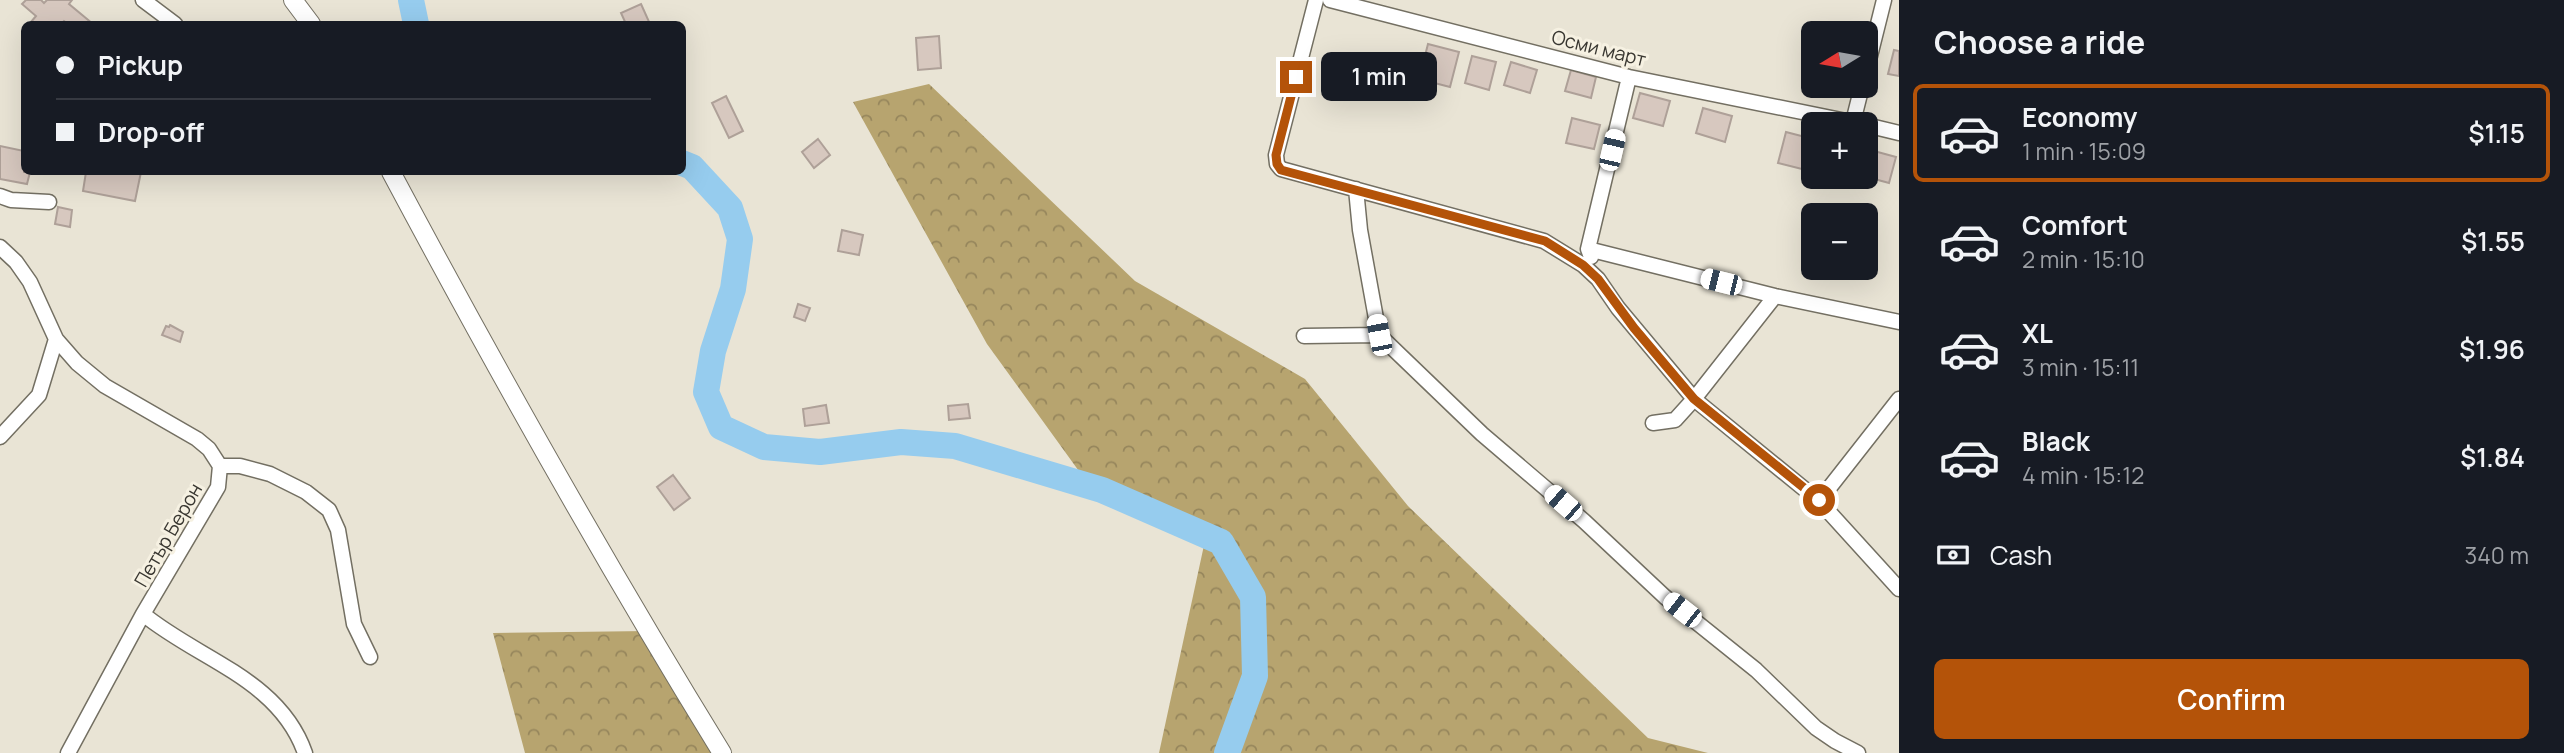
<!DOCTYPE html>
<meta charset="utf-8">
<style>
:root{--surface:#171b24;--page:#20242c;--text:#f1f3f6;--muted:#9ea1a6;--line:#363941;--accent:#b45309}
body{margin:0;font-family:Manrope,sans-serif;background:var(--page);color:var(--text);height:100vh;display:flex;flex-direction:column;font-size:26px;white-space:nowrap}
*{box-sizing:border-box;margin:0}
p{font-size:23px;color:var(--muted)}
.icon{flex:none;width:38px;height:38px;fill:none;stroke:currentColor;stroke-width:2;stroke-linecap:round;stroke-linejoin:round}
.map{position:relative;flex:1;overflow:hidden}
.drawer{display:flex;flex-direction:column;background:var(--surface);width:665px}
.drawer>*{flex:none}
.hud{position:absolute;left:21px;top:21px;width:665px;height:154px;border-radius:10px;box-shadow:0 7px 28px #0002;display:grid;align-content:center;height:154px;padding:0 35px;background:var(--surface)}
.needle{width:46px;rotate:259deg}
.buttons{position:absolute;left:1801px;top:21px;display:grid;gap:14px}
.buttons a{display:grid;place-items:center;width:77px;height:77px;border-radius:10px;background:var(--surface);box-shadow:0 7px 28px #0002;font-size:35px}
.end{position:absolute;width:32px;height:32px;margin:-16px;border:9px solid #b45309;background:#fff;box-shadow:0 0 0 4px #fff}
.from{border-radius:50%}
.bubble{position:absolute;height:49px;border-radius:10px;background:var(--surface);box-shadow:0 7px 28px #0002;font-size:23px;font-weight:600;line-height:49px;text-align:center}
.car{position:absolute;width:21px;height:42px;margin:-21px -10px;border-radius:9px;box-shadow:0 0 5px 2px #0007;background:linear-gradient(#fff 24%,#345 0 40%,#fff 0 76%,#345 0 86%,#fff 0)}
.hud b{display:flex;align-items:center;gap:24px;height:66px;font-size:26px}
.hud b+b{border-top:2px solid var(--line)}
.hud i{width:18px;height:18px;background:var(--text)}
ul{padding:0;list-style:none}
li{display:flex;align-items:center;gap:21px;height:98px;margin:0 14px 10px;padding:0 21px;border:4px solid transparent;border-radius:10px}
li div{flex:1}
li b{display:block;font-size:26px}
li em{font-style:normal;font-weight:600}
li.selected{border-color:var(--accent)}
li>.icon{width:63px;height:63px;stroke-width:1.5}
h2{padding:0 35px;font-size:32px;line-height:84px}
.pay{display:flex;align-items:center;gap:18px;height:77px;padding:0 35px;font-size:26px}
.pay p{margin-inline-start:auto}
.cta{display:flex;gap:14px;margin-top:auto;padding:14px 35px}
.cta a{flex:1;height:80px;border-radius:10px;background:var(--accent);color:#fff;font-size:28px;font-weight:600;line-height:80px;text-align:center}
main{display:flex;flex:1;min-height:0}
.map>svg:first-child{display:block}
.forest{fill:url(#forest-crowns)}
.lines{fill:none;stroke-linecap:round;stroke-linejoin:round}
.river{stroke:#96ccee;stroke-width:26}
.building{fill:#d7c8bf;stroke:#aea098;stroke-width:2}
.minor-casing{stroke:#736f62;stroke-width:17}
.tertiary-casing{stroke:#736f62;stroke-width:20}
.minor{stroke:#fff;stroke-width:14}
.tertiary{stroke:#fff;stroke-width:18}
.route{stroke:#b45309;stroke-width:9}
.labels{text-anchor:middle;dominant-baseline:central;stroke-width:6;stroke-linejoin:round;paint-order:stroke}
.street-label{font-size:19px;fill:#393731;stroke:#f6f1e2}
</style>
<main>
<div class="map">
<svg width="1899" height="753" viewBox="0 0 1899 753">
<defs>
<pattern id="forest-crowns" width="20" height="18" patternUnits="userSpaceOnUse" patternTransform="scale(1.75)"><rect width="20" height="18" fill="#b7a46f"/><path d="M2 6a3 3 0 1 1 6 0M12 15a3 3 0 1 1 6 0" fill="none" stroke="#96865c"/></pattern>
</defs>
<rect width="100%" height="100%" fill="#e9e4d5"/>
<path class="forest" d="M929,84L1135,281L1305,379L1408,506L1648,738L1708,753H1159L1206,536L1081,474L987,344L853,102Z
M648,631L723,753H525L493,633Z"/>
<g class="lines">
<path class="river" d="M411,0L416,24
M682,163L692,167L730,208L740,239L733,289L713,351L706,392L721,427L764,447L820,452L901,442L955,446L1102,490L1221,542L1253,597L1255,676L1227,753"/>
</g>
<path class="building" d="M26,0H41L44,3L47,0H72L69,4L93,24H68L64,21L61,24H33L31,22L36,16L22,4Z
M641,4L650,24H626L621,13Z
M939,36L941,68L918,70L916,38Z
M1428,44L1459,52L1450,87L1419,79Z
M1894,50L1899,51V76L1888,74Z
M1472,56L1496,62L1489,90L1465,83Z
M1511,62L1537,70L1530,93L1504,85Z
M1571,70L1596,77L1591,98L1565,91Z
M1640,93L1670,101L1663,126L1633,118Z
M726,96L743,131L729,138L712,103Z
M1703,108L1732,116L1725,142L1696,133Z
M1572,118L1600,125L1594,149L1566,143Z
M1786,132L1813,139V159L1810,171L1778,163Z
M818,139L830,155L814,168L802,152Z
M0,146L24,151V172H30L27,184L0,179Z
M1874,151L1896,157L1889,183L1867,177Z
M86,172H141L135,201L83,191Z
M58,207L72,210L70,227L55,224Z
M842,230L863,235L859,255L838,251Z
M798,304L810,308L805,321L794,317Z
M170,325L183,332L180,342L162,335L166,326L169,327Z
M968,404L970,418L949,420L948,406Z
M826,405L829,423L805,426L803,409Z
M673,475L690,498L674,510L657,487Z"/>
<g class="lines">
<g class="minor-casing">
<path id="minor" d="M143,0L175,24
M1316,0L1276,155L1277,164L1281,169L1544,241L1583,265L1598,279L1618,308L1694,399L1819,501L1899,589
M1330,0L1629,77L1861,124
M1866,72L1884,0
M1853,122L1862,86
M1866,125L1899,133
M1356,189L1360,230L1379,335L1482,434L1584,521L1665,597L1756,670L1816,728L1835,741L1858,753
M0,196L11,200L49,202
M0,247L16,262L30,282L56,339L77,363L105,386L197,439L209,449L220,466L218,487L143,614L68,753
M1588,249L1775,296L1899,322
M1591,257L1588,249L1629,77
M1304,336L1379,335
M1653,423L1675,420L1694,399L1775,296
M0,437L39,395L56,339
M220,466H240L270,474L306,492L329,510L338,530L354,624L370,657
M1819,501L1899,399
M143,614C199,660 279,679 305,753"/>
</g>
<g class="tertiary-casing">
<path id="tertiary" d="M293,0L311,24
M391,172C496,369 605,563 722,753"/>
</g>
<use href="#minor" class="minor"/>
<use href="#tertiary" class="tertiary"/>
</g>
<g class="lines">
<path class="route" d="M1296,77L1276,155L1277,164L1281,170L1545,241L1583,265L1598,279L1634,328L1694,399L1819,500"/>
</g>
<g class="labels">
<g class="street-label">
<text transform="translate(1599 48) rotate(14)">Осми март</text>
<text transform="translate(168 535) rotate(-60)">Петър Берон</text>
</g>
</g>
</svg>
<div class="buttons">
<a><svg class="needle" viewBox="-14 -14 28 28"><path d="M0-13l5 13h-10z" fill="#e53935"/><path d="M0 13l5-13h-10z" fill="#9ea1a6"/></svg></a>
<a>+</a>
<a>−</a>
</div>
<i class="end from" style="left:1819px;top:500px"></i>
<i class="end" style="left:1296px;top:77px"></i>
<div class="bubble" style="left:1321px;top:52px;width:116px">1 min</div>
<i class="car" style="left:1612px;top:150px;rotate:13deg"></i>
<i class="car" style="left:1721px;top:282px;rotate:284deg"></i>
<i class="car" style="left:1379px;top:335px;rotate:349deg"></i>
<i class="car" style="left:1563px;top:503px;rotate:311deg"></i>
<i class="car" style="left:1682px;top:610px;rotate:308deg"></i>
<div class="hud">
<b><i class="from"></i>Pickup</b>
<b><i></i>Drop-off</b>
</div>
</div>
<section class="drawer">
<h2>Choose a ride</h2>
<ul>
<li class="selected"><svg class="icon" aria-label="car" viewBox="0 0 24 24"><path d="M5 17H2v-5l4-1 3-4h7l3 4 3 1v5h-3M9 17h6M6 11h13"/><circle cx="7" cy="17" r="2"/><circle cx="17" cy="17" r="2"/></svg><div><b>Economy</b><p>1 min · 15:09</p></div><em>$1.15</em></li>
<li><svg class="icon" aria-label="car" viewBox="0 0 24 24"><path d="M5 17H2v-5l4-1 3-4h7l3 4 3 1v5h-3M9 17h6M6 11h13"/><circle cx="7" cy="17" r="2"/><circle cx="17" cy="17" r="2"/></svg><div><b>Comfort</b><p>2 min · 15:10</p></div><em>$1.55</em></li>
<li><svg class="icon" aria-label="car" viewBox="0 0 24 24"><path d="M5 17H2v-5l4-1 3-4h7l3 4 3 1v5h-3M9 17h6M6 11h13"/><circle cx="7" cy="17" r="2"/><circle cx="17" cy="17" r="2"/></svg><div><b>XL</b><p>3 min · 15:11</p></div><em>$1.96</em></li>
<li><svg class="icon" aria-label="car" viewBox="0 0 24 24"><path d="M5 17H2v-5l4-1 3-4h7l3 4 3 1v5h-3M9 17h6M6 11h13"/><circle cx="7" cy="17" r="2"/><circle cx="17" cy="17" r="2"/></svg><div><b>Black</b><p>4 min · 15:12</p></div><em>$1.84</em></li>
</ul>
<div class="pay"><svg class="icon" aria-label="cash" viewBox="0 0 24 24"><path d="M3 7h18v10H3z"/><circle cx="12" cy="12" r="2"/></svg>Cash<p>340 m</p></div>
<div class="cta"><a>Confirm</a></div>
</section>
</main>
